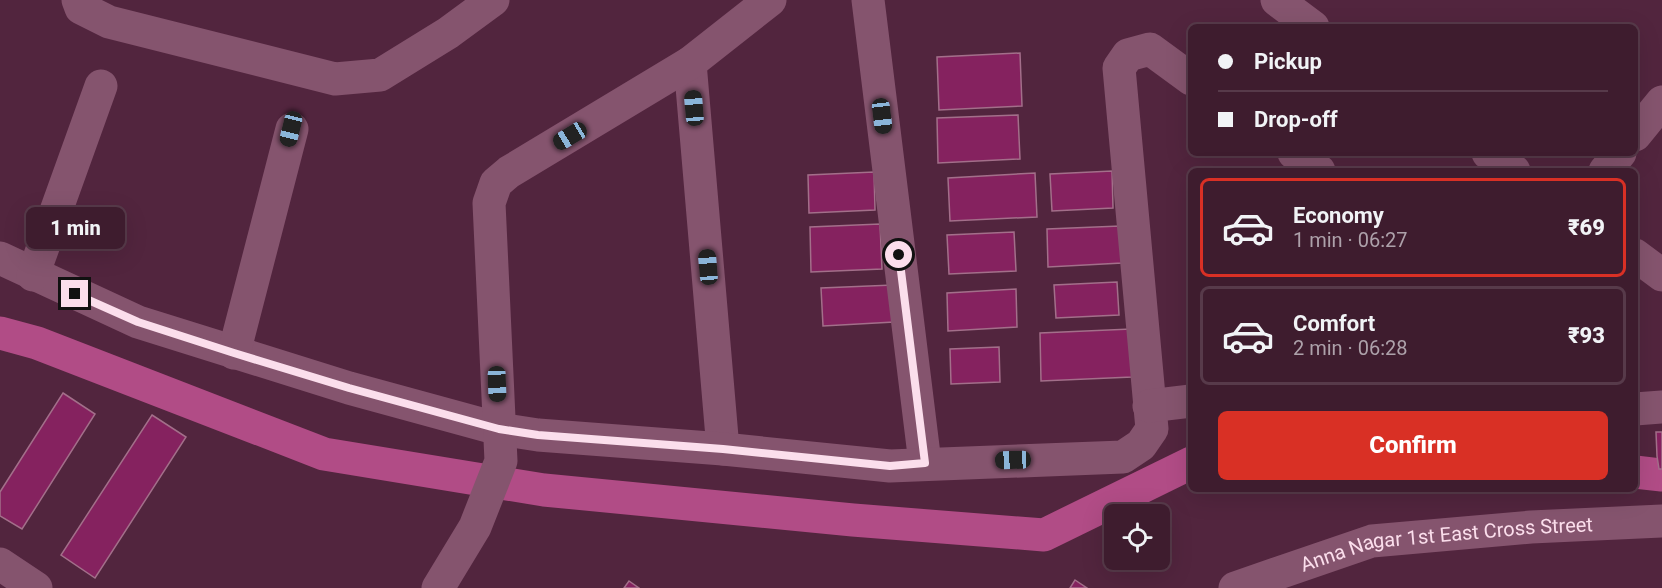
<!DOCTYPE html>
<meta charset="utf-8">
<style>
:root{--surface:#3e1c2e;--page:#49293a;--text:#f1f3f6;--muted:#ada1aa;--line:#573a4a;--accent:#d93025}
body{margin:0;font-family:Roboto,sans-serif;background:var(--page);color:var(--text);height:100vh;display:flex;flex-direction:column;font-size:22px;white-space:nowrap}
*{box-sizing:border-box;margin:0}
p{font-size:20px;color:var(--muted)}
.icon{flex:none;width:33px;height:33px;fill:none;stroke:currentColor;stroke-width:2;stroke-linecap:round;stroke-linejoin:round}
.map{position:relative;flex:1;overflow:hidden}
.panel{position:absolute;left:1188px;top:168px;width:450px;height:324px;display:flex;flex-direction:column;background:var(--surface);border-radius:9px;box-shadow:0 6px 24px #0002,0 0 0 2px var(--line)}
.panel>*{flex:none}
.top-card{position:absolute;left:1188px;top:24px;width:450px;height:132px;border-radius:9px;box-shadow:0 6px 24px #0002,0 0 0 2px var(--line);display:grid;align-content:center;height:132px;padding:0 30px;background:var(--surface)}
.controls{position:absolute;left:1104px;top:504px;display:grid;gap:12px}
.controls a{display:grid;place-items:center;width:66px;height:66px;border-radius:9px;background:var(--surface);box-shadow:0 6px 24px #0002,0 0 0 2px var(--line);font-size:30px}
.end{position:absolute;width:27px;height:27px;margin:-14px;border:8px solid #fbdeec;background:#111;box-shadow:0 0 0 3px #111}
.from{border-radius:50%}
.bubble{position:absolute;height:42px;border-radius:9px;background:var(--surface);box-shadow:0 6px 24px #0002,0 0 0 2px var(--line);font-size:20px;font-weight:800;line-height:42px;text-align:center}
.car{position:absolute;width:18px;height:36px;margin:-18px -9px;border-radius:8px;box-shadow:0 0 4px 2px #0007;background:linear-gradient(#222 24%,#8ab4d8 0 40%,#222 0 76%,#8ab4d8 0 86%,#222 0)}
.top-card b{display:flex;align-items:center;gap:21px;height:57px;font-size:22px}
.top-card b+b{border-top:2px solid var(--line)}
.top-card i{width:15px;height:15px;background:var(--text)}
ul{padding:10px 0 0;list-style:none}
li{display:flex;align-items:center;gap:18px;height:99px;margin:0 12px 9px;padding:0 18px;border:3px solid var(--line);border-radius:9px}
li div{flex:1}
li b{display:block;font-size:22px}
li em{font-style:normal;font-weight:800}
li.on{border-color:var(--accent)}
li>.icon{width:54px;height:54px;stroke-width:1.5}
.primary-button{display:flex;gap:12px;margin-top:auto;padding:12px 30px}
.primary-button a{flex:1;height:69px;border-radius:9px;background:var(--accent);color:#fff;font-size:24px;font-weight:800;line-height:69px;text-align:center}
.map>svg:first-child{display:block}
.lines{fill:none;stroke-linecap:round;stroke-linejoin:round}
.canal{stroke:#b14c86;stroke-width:33}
.building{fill:#85225f;stroke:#a36f8a;stroke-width:1.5}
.street{stroke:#85546e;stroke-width:33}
.secondary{stroke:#85546e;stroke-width:33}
.route{stroke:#fbdeec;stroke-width:8}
.labels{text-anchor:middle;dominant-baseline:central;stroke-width:4.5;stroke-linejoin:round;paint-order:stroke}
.street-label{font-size:20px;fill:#fbdeec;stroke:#52253e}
</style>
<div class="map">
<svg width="1662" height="588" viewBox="0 0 1662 588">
<rect width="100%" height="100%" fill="#52253e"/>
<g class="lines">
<path class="canal" d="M0,333L37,343L324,454L544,490L853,520L1044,535L1191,463
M1635,472L1662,475"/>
</g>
<path class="building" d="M1020,53L1022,106L939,110L937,57Z
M1018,115L1020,159L938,163L937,118Z
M1112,171L1113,208L1052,211L1050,174Z
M874,172L875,210L809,213L808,175Z
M1035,173L1037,217L950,221L948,178Z
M880,224L882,269L811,272L810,227Z
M1120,226L1122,263L1048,267L1047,229Z
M1014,232L1016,271L949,274L947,235Z
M1117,282L1119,315L1056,318L1054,285Z
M893,285L894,322L823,326L821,288Z
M1016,289L1017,327L948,331L947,293Z
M1131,329L1132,377L1041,381L1040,333Z
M999,347L1000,382L951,384L950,349Z
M63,393L95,414L22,529L0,516V492Z
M152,415L186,437L95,578L61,555Z
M1656,432H1662V469H1659L1657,456Z
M1075,580L1087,588H1070Z
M629,581L639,588H624Z"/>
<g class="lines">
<g class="street">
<path d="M78,0L81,8L109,22L335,79L380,75L448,33L493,0"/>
<path d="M868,0L925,463"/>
<path d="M1277,0L1313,27"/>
<path d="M690,63L723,449"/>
<path d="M1635,135L1662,102"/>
<path d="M1294,153L1319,171"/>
<path d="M1488,153L1514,171"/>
<path d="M1605,171L1620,153"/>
<path d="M1635,255L1662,275"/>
<path d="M0,258L138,322L349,388L499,429L538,435L723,449L890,466L1123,457L1141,445L1152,429L1119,68L1128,55L1150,49L1191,79"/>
<path d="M33,275L101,86"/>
<path d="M234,353L292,129"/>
<path d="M1149,406L1191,401"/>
<path d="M1635,409L1662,407"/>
<path d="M438,588L475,527L501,461L489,203L496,183L509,172L690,63L770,0"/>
<path id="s1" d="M1235,588L1372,541L1531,527L1662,521"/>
</g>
<path class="secondary" d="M0,564L36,588"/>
</g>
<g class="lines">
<path class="route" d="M75,294L138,322L234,353L349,388L499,429L538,435L723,449L890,466L925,463L899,255"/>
</g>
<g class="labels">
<g class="street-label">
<text stroke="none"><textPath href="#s1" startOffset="218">Anna Nagar 1st East Cross Street</textPath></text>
</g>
</g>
</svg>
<div class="controls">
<a><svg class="icon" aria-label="locate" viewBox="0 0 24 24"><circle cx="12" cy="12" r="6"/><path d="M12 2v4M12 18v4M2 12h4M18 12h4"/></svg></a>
</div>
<i class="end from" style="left:899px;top:255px"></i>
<i class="end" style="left:75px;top:294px"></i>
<div class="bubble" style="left:26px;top:207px;width:99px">1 min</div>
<i class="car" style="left:694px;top:108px;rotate:355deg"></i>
<i class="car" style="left:882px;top:116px;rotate:173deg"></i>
<i class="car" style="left:291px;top:129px;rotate:194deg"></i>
<i class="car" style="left:570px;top:136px;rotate:239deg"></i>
<i class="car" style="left:708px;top:267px;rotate:355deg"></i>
<i class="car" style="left:497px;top:384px;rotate:178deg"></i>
<i class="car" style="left:1013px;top:460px;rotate:268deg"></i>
<div class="top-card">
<b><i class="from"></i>Pickup</b>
<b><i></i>Drop-off</b>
</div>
<section class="panel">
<ul>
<li class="on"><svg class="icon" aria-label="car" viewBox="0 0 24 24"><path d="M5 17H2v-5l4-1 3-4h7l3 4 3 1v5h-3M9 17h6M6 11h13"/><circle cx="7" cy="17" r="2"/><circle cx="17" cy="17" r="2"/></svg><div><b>Economy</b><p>1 min · 06:27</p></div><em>₹69</em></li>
<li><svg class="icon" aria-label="car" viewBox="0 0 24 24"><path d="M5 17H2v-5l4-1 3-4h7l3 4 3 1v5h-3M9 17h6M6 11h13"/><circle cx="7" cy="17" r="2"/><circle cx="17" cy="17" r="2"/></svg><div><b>Comfort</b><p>2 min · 06:28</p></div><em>₹93</em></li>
</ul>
<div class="primary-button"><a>Confirm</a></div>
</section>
</div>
